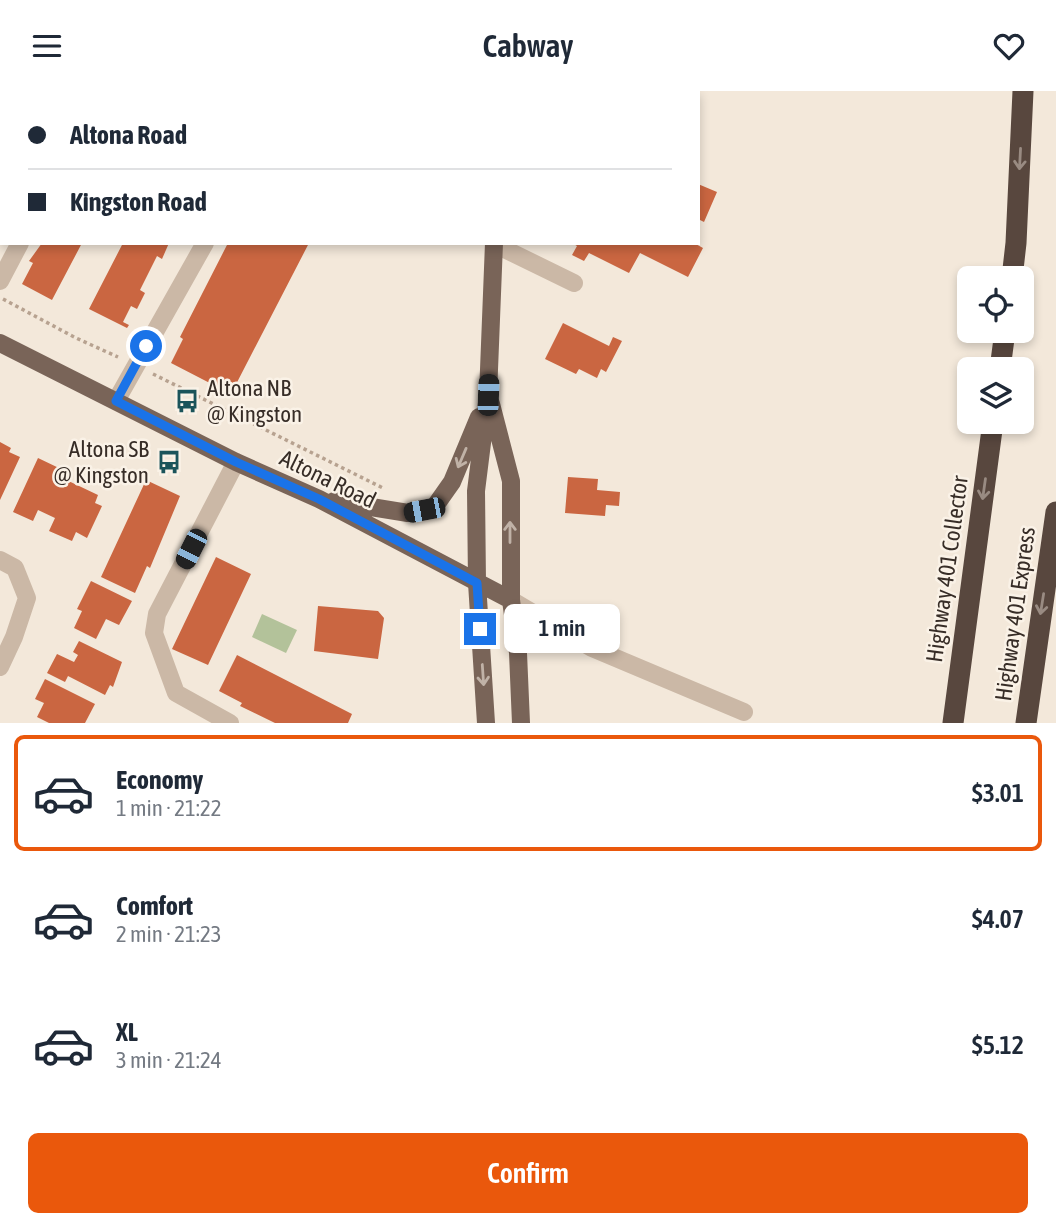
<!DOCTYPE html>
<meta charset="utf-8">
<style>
:root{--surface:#fff;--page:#f2f2f3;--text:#1f2937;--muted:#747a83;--line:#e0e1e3;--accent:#ea580c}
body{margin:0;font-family:"Asap Condensed",sans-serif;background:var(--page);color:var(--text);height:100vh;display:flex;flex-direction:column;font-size:26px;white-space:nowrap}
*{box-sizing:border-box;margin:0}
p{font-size:23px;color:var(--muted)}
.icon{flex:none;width:38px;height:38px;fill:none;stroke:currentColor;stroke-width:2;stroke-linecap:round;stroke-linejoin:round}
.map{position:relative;height:632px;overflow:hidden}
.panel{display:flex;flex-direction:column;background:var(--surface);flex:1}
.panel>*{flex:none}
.hud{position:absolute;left:0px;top:0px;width:700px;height:154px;box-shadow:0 4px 10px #0003;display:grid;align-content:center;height:154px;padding:0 28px;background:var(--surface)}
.tools{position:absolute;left:957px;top:175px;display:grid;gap:14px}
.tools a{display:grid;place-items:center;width:77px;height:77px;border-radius:10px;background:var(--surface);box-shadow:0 4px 10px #0003;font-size:35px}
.end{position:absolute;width:32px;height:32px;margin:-16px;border:9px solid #1a73e8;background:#fff;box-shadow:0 0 0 4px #fff}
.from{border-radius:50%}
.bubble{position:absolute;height:49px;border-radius:10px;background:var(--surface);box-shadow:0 4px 10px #0003;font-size:23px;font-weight:600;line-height:49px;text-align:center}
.car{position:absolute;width:21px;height:42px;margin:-21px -10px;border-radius:9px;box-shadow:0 0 5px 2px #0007;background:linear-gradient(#222 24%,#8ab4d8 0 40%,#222 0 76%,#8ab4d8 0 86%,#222 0)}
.hud b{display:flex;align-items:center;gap:24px;height:66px;font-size:26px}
.hud b+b{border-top:2px solid var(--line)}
.hud i{width:18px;height:18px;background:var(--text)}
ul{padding:12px 0 0;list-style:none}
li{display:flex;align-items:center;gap:21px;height:116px;margin:0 14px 10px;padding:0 14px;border:4px solid transparent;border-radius:10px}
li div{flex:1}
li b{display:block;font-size:26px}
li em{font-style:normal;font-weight:600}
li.selected{border-color:var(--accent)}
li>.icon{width:63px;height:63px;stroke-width:1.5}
.primary-button{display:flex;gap:14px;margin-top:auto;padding:14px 28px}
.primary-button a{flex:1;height:80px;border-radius:10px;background:var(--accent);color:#fff;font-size:28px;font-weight:600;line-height:80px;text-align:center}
header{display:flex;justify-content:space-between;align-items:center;height:91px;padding:0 28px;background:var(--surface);font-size:32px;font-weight:600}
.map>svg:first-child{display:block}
.green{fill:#b3c29a}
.building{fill:#ca6641}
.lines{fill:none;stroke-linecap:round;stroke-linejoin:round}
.path{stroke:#b7a290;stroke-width:3.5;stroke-dasharray:3.5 3.5;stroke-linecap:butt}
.minor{stroke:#cbb8a6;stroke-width:18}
.major{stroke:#796458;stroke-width:18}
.highway{stroke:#58473e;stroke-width:21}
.oneway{stroke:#998b82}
.oneway2{stroke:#c0b2a7}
.route{stroke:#1a73e8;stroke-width:9}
.labels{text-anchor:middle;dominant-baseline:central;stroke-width:5;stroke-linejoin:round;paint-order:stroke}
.poi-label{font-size:23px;fill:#372d27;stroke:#faf2e7;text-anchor:start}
.street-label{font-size:23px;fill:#372d27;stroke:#faf2e7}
</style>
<header><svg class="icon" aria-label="menu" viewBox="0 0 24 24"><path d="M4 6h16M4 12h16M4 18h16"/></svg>Cabway<svg class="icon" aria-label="heart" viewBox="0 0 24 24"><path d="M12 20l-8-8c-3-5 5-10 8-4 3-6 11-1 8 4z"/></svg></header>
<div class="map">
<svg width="1056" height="632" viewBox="0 0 1056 632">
<rect width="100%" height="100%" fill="#f3e8da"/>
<path class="green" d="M262,523L297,539L286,562L252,546Z"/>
<path class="building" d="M698,93L717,101L704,131L698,128Z
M42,152H82L52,209L22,193L33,172L29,170Z
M123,152H169L162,168L157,165L140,199L145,202L137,218L131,215L123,231L129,234L127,237L89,218Z
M228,152H309L231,303L171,272L183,248L180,246Z
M572,152H694L703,157L688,186L640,162L629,182L589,162L584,170L572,164L577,155Z
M563,232L609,255L613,246L622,250L606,281L601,278L597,287L579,278L576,283L545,268Z
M0,351L11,357L9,361L20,366L0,409Z
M38,367L61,378L58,385L98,404L95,412L102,415L87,447L76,441L72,450L49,440L55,427L38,419L33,430L13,421Z
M568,386L598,388L597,399L620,401L619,415L606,414L605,425L565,422Z
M146,389L180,405L150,477L147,475L135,502L101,486Z
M216,466L251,483L208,574L172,558Z
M91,490L132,510L119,534L106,528L96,548L74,537L82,520L77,518Z
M318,515L378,520L384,527L378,568L314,560Z
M79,550L122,571L113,596L110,594L105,604L68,585L65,591L47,582L57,563L74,571L78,564L73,561Z
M237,564L352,623L348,632H275L240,615L242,612L219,600Z
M45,588L95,613L85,632H49L37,626L44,612L35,608Z"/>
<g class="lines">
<path class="path" d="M3,208L76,247L118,266
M153,283L385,398"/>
<path class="minor" d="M575,0L579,2
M239,2V0
M494,153L574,192
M0,190L20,152
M116,310L205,152
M0,469L15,477L27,507L14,546L0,576
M511,509L592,557L744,621
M230,632L176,602L154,542L157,523L236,371"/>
<path class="major" d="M513,2L514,0
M0,252L236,371L319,408L511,509
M491,313L511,390V509L518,562L521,632
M334,410L408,422L433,418L452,391L479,326
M486,632L477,492L476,400L488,304L494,152"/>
<path class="highway" d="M1012,187L1016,152L1023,0
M1000,278L1005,240
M953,632L993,331
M1026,632L1056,421"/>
</g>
<defs><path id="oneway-shaft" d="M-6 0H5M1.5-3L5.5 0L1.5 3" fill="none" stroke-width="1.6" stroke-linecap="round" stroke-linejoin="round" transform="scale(1.75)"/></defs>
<g class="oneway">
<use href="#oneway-shaft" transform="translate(1020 68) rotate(93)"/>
<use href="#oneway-shaft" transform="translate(984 398) rotate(98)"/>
<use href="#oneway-shaft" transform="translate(1042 513) rotate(99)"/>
</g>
<g class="oneway2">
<use href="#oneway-shaft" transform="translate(462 367) rotate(113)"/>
<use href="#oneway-shaft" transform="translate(510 441) rotate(-90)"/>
<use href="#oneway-shaft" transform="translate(483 584) rotate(86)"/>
</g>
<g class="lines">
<path class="route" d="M146,255L116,310L236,371L319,408L477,492L480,538"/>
</g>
<defs>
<g id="bus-bare" transform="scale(1.89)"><path d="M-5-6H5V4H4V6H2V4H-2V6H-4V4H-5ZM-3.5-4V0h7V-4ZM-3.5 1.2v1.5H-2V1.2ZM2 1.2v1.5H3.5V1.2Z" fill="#1b545a" stroke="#faf2e7" stroke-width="2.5" paint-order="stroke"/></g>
</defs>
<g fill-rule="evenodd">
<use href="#bus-bare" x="187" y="310"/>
<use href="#bus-bare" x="169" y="371"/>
</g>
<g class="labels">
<g class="poi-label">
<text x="207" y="297">Altona NB<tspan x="207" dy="26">@ Kingston</tspan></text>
<text x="149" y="358" text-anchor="end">Altona SB<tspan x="149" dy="26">@ Kingston</tspan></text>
</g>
<g class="street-label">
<text transform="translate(328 388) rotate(26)">Altona Road</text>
<text transform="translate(947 478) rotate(-82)">Highway 401 Collector</text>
<text transform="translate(1015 523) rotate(-82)">Highway 401 Express</text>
</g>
</g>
</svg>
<div class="tools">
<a><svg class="icon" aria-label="locate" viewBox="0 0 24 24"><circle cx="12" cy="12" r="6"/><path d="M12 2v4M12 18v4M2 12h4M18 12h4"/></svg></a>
<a><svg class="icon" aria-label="layers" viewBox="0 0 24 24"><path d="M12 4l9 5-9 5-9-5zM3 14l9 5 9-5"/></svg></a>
</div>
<i class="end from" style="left:146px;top:255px"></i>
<i class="end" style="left:480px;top:538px"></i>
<div class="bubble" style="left:504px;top:513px;width:116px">1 min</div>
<i class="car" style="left:488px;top:304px;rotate:2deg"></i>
<i class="car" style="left:424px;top:419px;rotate:259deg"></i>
<i class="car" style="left:191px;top:458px;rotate:207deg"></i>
<div class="hud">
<b><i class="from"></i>Altona Road</b>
<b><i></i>Kingston Road</b>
</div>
</div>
<section class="panel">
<ul>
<li class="selected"><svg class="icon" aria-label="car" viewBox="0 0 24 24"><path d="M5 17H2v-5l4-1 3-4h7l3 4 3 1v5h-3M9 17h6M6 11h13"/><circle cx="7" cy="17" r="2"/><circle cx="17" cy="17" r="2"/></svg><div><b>Economy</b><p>1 min · 21:22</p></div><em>$3.01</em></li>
<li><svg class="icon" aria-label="car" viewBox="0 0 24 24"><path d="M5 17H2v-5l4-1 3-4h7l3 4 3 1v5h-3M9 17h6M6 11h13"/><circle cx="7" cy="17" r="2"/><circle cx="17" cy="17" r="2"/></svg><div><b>Comfort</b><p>2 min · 21:23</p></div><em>$4.07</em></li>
<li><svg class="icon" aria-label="car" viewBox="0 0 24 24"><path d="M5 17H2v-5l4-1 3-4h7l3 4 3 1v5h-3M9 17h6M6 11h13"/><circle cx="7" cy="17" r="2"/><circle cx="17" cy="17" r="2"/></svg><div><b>XL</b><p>3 min · 21:24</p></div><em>$5.12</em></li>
</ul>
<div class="primary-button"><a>Confirm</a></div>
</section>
